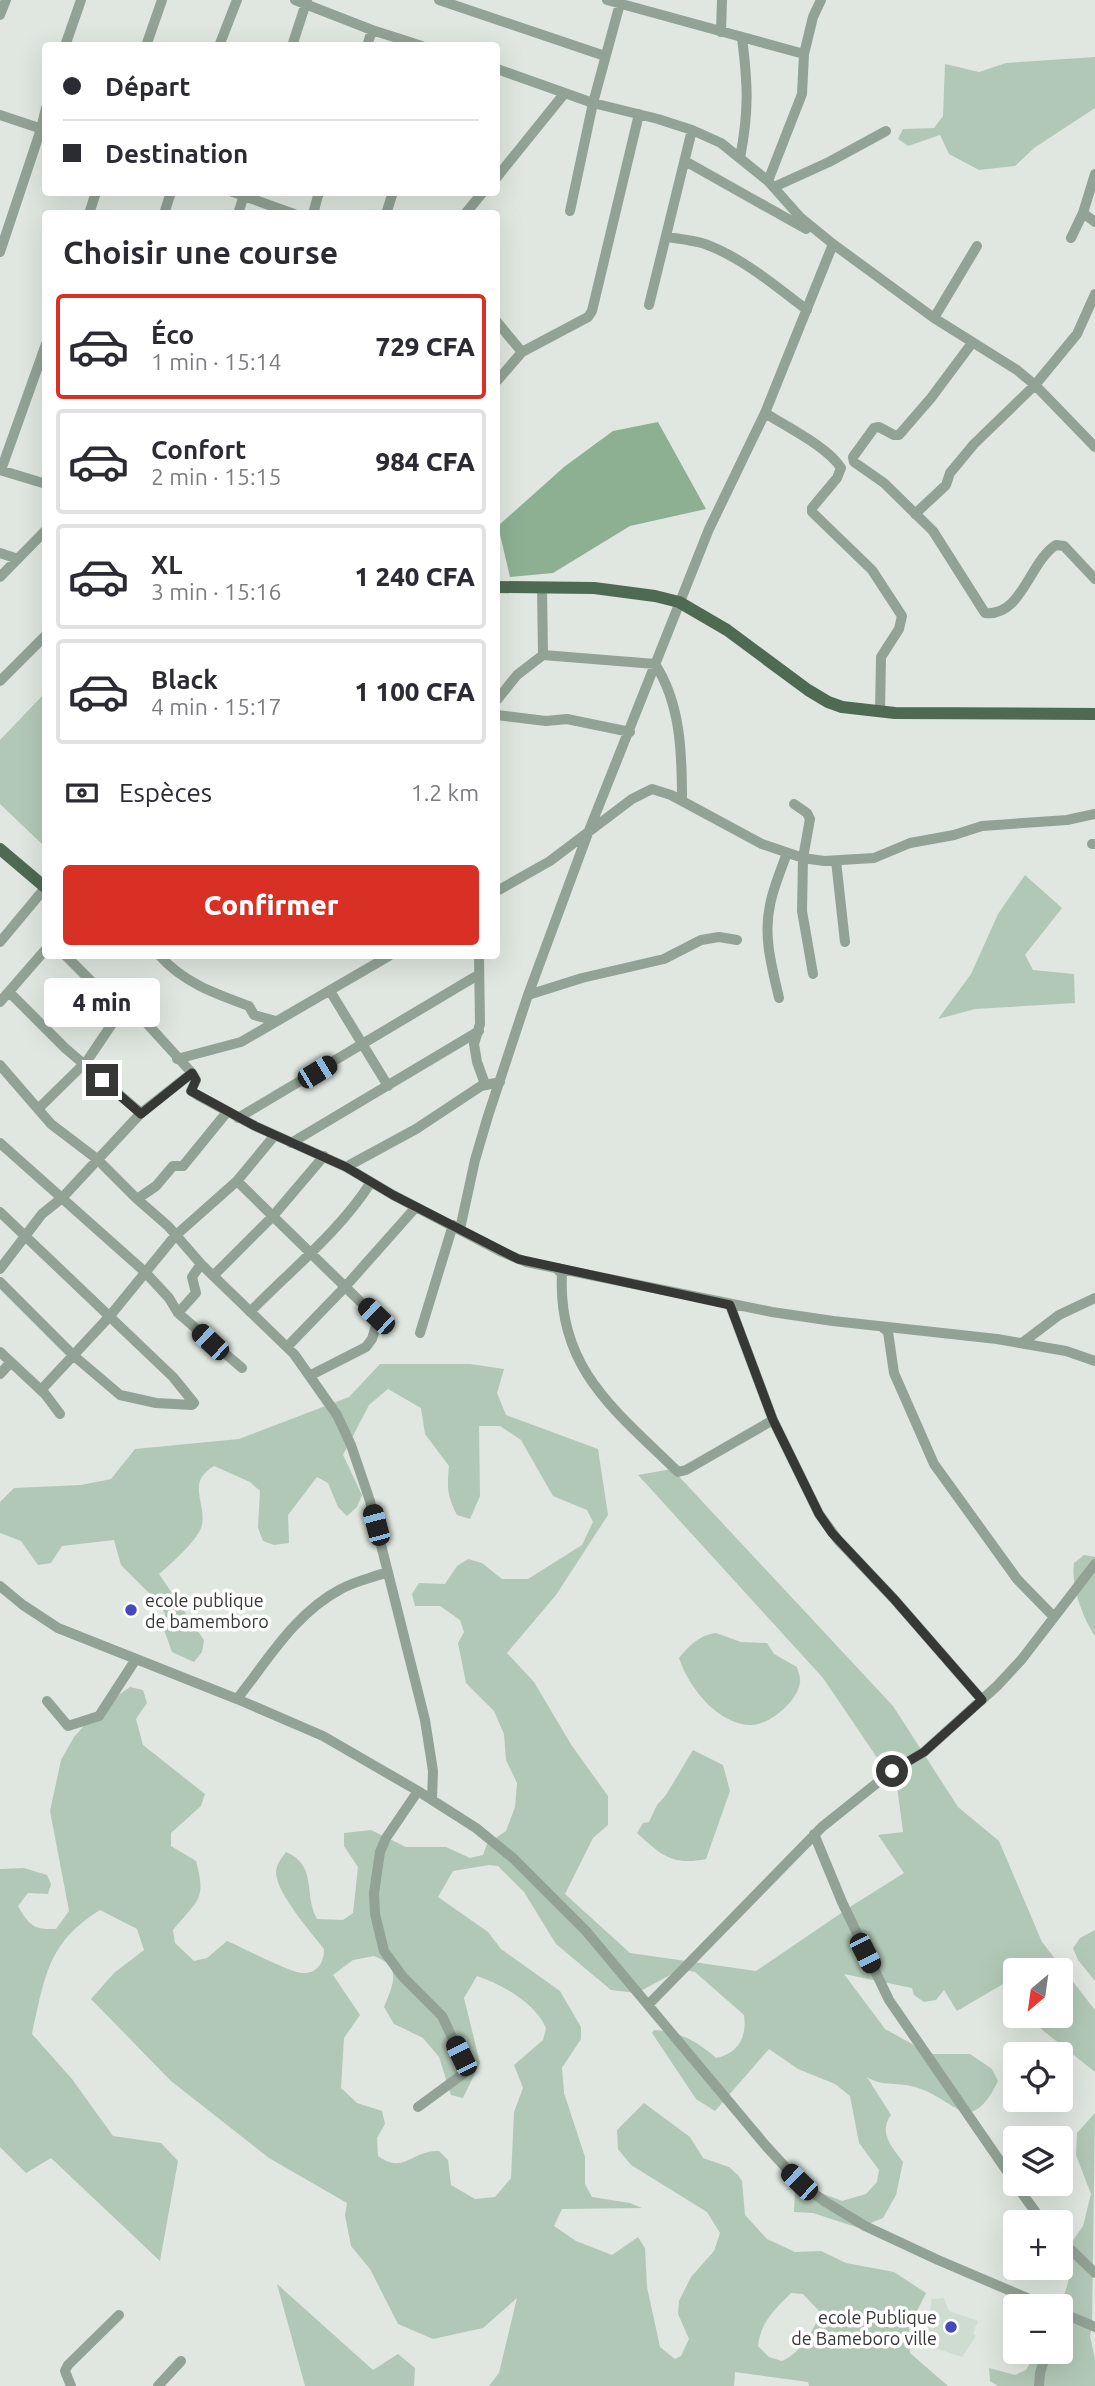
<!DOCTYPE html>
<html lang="fr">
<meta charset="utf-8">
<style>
:root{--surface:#fff;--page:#f7f7f7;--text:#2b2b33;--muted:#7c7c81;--line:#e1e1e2;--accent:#d93025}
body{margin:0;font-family:Ubuntu,sans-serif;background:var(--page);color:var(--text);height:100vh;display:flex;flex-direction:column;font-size:26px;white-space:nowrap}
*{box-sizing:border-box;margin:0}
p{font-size:23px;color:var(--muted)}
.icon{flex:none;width:38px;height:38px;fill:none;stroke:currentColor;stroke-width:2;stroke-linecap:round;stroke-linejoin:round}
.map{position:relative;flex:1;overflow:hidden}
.details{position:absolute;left:42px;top:210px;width:458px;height:749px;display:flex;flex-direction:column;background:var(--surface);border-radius:7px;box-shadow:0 7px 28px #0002}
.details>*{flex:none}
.top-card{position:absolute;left:42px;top:42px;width:458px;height:154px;border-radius:7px;box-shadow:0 7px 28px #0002;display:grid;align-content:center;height:154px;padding:0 21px;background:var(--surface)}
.needle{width:46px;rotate:209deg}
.tools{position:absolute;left:1003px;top:1958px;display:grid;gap:14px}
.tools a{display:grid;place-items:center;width:70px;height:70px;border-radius:7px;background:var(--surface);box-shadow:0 7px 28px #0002;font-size:35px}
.end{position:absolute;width:32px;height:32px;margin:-16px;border:9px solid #353835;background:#fff;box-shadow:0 0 0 4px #fff}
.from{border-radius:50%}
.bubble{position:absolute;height:49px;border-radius:7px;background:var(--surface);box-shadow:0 7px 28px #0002;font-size:23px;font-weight:800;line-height:49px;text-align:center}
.car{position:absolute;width:21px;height:42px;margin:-21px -10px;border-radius:9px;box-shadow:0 0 5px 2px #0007;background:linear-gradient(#222 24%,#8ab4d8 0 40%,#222 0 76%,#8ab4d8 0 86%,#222 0)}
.top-card b{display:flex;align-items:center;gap:24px;height:66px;font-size:26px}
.top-card b+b{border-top:2px solid var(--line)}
.top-card i{width:18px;height:18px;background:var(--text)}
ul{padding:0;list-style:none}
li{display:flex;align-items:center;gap:21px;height:105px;margin:0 14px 10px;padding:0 7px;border:4px solid var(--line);border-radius:7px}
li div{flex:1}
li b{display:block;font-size:26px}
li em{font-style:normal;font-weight:800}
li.active{border-color:var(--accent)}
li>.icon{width:63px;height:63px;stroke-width:1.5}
h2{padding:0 21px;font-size:32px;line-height:84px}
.pay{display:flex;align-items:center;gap:18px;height:77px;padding:0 21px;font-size:26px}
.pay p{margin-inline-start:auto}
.action{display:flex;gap:14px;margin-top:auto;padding:14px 21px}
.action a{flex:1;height:80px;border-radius:7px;background:var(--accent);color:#fff;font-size:28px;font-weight:800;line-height:80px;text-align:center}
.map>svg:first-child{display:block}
.built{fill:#ceddd0}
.green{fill:#b2c8b6;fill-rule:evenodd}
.water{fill:#8db093}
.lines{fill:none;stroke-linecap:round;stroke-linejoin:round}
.minor{stroke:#92a295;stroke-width:10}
.major{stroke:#4e6a53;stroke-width:12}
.route{stroke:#353835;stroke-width:9}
.poi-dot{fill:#4449be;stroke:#fff;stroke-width:2.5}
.labels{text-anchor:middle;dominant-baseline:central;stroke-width:7;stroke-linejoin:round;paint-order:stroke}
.poi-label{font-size:18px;fill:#353835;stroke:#fff;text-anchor:start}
</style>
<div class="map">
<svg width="1095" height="2386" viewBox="0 0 1095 2386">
<rect width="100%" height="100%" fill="#dfe7e0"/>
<path class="built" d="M944,2298L949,2311L978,2321L973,2333L976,2336L962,2357L923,2344L932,2299Z"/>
<path class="green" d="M1095,57V108L1034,148L1015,166L979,170L949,154L940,135L908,146L898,139L903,129L934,128L943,116L945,64L979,72L1006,63Z
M45,693V847L0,804V740Z
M1025,875L1062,908L1025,955L1033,970L1074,974L1075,1003L975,1009L938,1019L971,974L998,914Z
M380,1364H470L504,1369L497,1393L506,1415L598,1449L608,1515L556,1595L507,1653L534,1682L572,1746L608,1796V1825L593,1838L565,1894L630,1953L756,1971L853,1905L904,1873L878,1835L903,1832L897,1787L823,1678L638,1475L672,1469L893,1706L958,1807L999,1841L1042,1942L1095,2010V2072L1035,2024L1033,2016H1060V1970H1015V1977L957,2011L944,1990L936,2000L924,2002L914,1995L912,1988L844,1974L885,2029L930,2054H970L992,2069L998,2081C969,2140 955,2098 915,2087C898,2082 882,2087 867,2077L891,2115C878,2133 892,2147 903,2162L896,2195L883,2218L859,2228L813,2213L794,2212L795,2189L785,2190L801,2185L842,2201L866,2194L877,2182L879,2170L859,2143L850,2096L835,2084L798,2069L769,2049L715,2111L696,2099L652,2033L654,2030C680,2032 697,2041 716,2058C739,2053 747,2037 744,2015L695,1972L681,1969L637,1993L611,1990L556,1944L524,1892L498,1866L489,1865L453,1871L438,1897L488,1932L501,1949L560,1991L581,2027V2039L562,2068L564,2093L585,2157V2184L592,2197L630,2203L642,2208L562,2209L554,2226L576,2241L612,2255L638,2237L645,2248L647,2287L660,2347L675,2359L681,2356L689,2339L678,2314L679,2301L691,2277L714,2251L720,2233L707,2212L631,2165L618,2149L617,2130L644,2103L690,2137L703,2158L729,2167L738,2175L742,2181L745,2215L767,2239L795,2252L821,2251L846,2263L894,2272L926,2293L909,2327L910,2353L948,2386H809L808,2382L735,2372L734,2386H489L499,2373L517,2298L483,2328L433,2339L398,2324L370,2269L351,2246L345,2215L347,2203L269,2158L171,2081L91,1999L114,1973L144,1950L137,1929L100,1910C47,1943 45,1977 32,2034L72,2079L113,2136L161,2143L178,2161L160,2261L51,2158L26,2173L0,2147V1869L24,1868L47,1875L51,1884L48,1894L28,1893L18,1906C29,1925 33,1930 56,1929L69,1911L50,1811L61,1760L74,1737L99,1709L130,1687L143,1690L147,1703L136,1719L143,1745L205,1794L201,1806L171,1833V1846L196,1861C207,1901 197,1900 173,1930L175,1943L194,1961L207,1958L227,1941C241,1947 291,1973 302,1973C318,1974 324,1962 324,1949C311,1932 276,1893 276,1872C277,1863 281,1859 286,1852C318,1866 303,1893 317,1919L343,1920L353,1913L358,1867L344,1846V1833L371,1830L406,1847H446L470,1858L483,1855L487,1844L506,1831L515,1807L517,1783L506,1760L504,1734L494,1711L466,1683L458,1643L464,1632L460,1620L440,1606H415L412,1594L419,1583L445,1584L457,1566L468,1559L482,1563L502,1579H528L582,1545L593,1522L587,1510L553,1496L521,1440L500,1426H479L480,1496L470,1519L457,1515C447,1495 447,1488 449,1466L425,1434L421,1408L388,1389L369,1405L343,1455L362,1495L357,1507L347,1516L338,1507L328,1483L317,1477L288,1515L289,1543L274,1545L263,1541L258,1528L260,1491L250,1482L214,1466C186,1483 206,1500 202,1525C199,1539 171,1564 159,1574L204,1640L202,1652L194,1662L172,1652L163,1627L165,1614L159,1603L121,1565L114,1540L62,1546L51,1563L38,1565L21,1541L0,1533V1502L14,1488L81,1485L111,1479L135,1449L239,1439L349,1397ZM374,1956C403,1967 393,1984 384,2007L394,2024L423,2038L439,2057L451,2095L463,2098L480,2063L464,1998L477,1976C503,1985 534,2002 546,2028L543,2040L514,2065L523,2088L514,2112L511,2178L495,2197L475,2199L451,2185L448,2160L439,2151C412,2150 404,2175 378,2156L377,2138L385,2124L382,2111L357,2103L341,2088L344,2038L360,2015L333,1975L353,1960ZM791,2293L803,2294L821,2313C812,2332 802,2352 782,2361L769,2357L758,2346C760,2323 775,2309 791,2293Z
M1084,1555L1095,1557V1636C1082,1617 1071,1585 1074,1563Z
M716,1633L741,1642L767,1643L774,1654L797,1667C798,1672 801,1677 800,1682C798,1702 768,1726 750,1725C717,1724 688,1686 679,1658C689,1646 699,1635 716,1633Z
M693,1750L723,1765L730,1791L706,1859C672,1866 661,1855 637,1833L643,1823L649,1822L657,1805L666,1795Z
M1095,1930V1981L1078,1960L1073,1948L1080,1938Z
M1095,2113L1092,2326L1090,2336L1095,2359V2386H998L990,2381L989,2368L1015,2375L1026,2370L1036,2352H1060V2306H1059C1069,2286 1073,2269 1069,2246L1083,2226L1091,2194L1076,2155L1077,2133Z
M277,2284L373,2370L398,2354L415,2368L414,2386H305Z"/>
<path class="water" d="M658,422L706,509L630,526L553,573L510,577L498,526L564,467L613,431Z"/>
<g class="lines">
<path class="minor" d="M295,0L372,30L422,46
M439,0L605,56
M607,0L804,54
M0,15L6,0
M721,32L722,0
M65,46L81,0
M146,46L162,0
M219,46L237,0
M292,46L307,0
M367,46L372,30
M497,69L593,103L621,0
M0,115L45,130
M740,158C749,111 748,85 742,38
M685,161L806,229
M1095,174L1083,213L1095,222
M497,177L564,94
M768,181L802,94L804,54L813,17L821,0
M774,187L829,162L886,131
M233,192L294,214
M570,211L593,103L658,119L692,130L721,143L768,181L800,217L833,244L934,318L1017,370L1035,385L1095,447
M89,214L96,192
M164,214L171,192
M238,214L245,192
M313,214L319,192
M386,214L393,192
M465,214L483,192
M667,237C680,239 692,240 705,244C741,257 776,286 807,310
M1071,238L1083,213
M0,252L41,129L46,108
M649,305L692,130
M934,318L977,246
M497,322L522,352
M972,343L931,398L899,435H894L879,427L874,428L853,457L854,462L884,483L933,531L985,613C1022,617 1029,562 1056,545L1064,546L1095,579
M497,381L522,352L588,317L592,311L639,114
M765,413C787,427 828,447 841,468L837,478L812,508V512L872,570L902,616L899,629L881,657L880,712
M0,470L46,484
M1,470L46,344
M915,514L946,485L950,473L974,444L1035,385L1077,334L1095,294
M0,553L18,559
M0,577L46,530
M542,587L543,655
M0,681L46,635
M497,700L517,675L543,655L655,664C681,704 682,754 682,801
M497,715L546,721L567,719L630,732
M794,804L807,813L810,819L803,858L802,911L813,974
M1092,844H1095
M836,861L845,942
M497,891L550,861L632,799L652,789L671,795L762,844L803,858L824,861L874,858L910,843L954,835L982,826L1067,820L1095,814
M0,942L45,888
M66,956L93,983L131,1006L192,1073L196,1080L191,1091L199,1096L255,1126L346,1167L393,1195L502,1252L526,1262L772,1312L833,1321L997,1339L1066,1351L1095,1361
M160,956C184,983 216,994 249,1006L254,1015L276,1021
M479,956L480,1024L474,1044L477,1062L485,1084
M330,991L388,1086
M9,992L65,1048L141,1113
M528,995L582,978L664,959L701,940L719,937L737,940
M779,998C772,967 763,937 770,905C773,888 781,870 787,853
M0,1002L46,949
M177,1059L241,1042L389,956
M0,1065L51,1124L97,1159L137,1199L168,1226L201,1264L294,1354L337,1415L351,1445L370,1501L425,1720L433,1771L432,1799
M38,1109L87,1061L114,1021L131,1006
M238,1118L478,975
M0,1143L145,1272L169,1298L178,1313L242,1368
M291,1143L479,1031
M346,1167L416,1129L481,1086L500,1082
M237,1181L378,1319L372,1339L366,1347L311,1375
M137,1199L156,1186L173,1166H183L227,1112
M0,1212L173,1377L194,1403L192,1405L156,1403L120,1395L73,1355L0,1282
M460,1229L475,1160L488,1116L528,995L588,833L709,529L765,413L833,244
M0,1269L42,1214L62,1198L141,1113L192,1073
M557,1269L562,1274C557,1369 617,1412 678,1472L686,1470L773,1420
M213,1276L273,1216L324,1156
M730,1305L773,1420L819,1514L838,1540L894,1599L982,1700
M250,1312C290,1271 341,1230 371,1182
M178,1313L196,1293L192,1277L201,1264
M882,1327L888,1332L894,1373L934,1464L1017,1579L1054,1617
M420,1333L453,1225
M1022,1343L1059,1315L1095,1298
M287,1347L345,1287L416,1207
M0,1352L45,1394L60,1414
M0,1374L11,1362
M41,1390L109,1317L175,1236L237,1181L275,1135
M0,1586L23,1605L58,1628L237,1699L323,1736L418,1791L476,1828L513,1858L586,1931L766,2146L799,2182L824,2201L865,2226L938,2260L1046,2306
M237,1699C268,1660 295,1613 341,1589C355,1581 372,1578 387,1572
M47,1701L68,1726L99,1716L136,1659
M814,1834L842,1902L889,2000L1015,2183
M649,2004L822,1827L892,1771L924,1752L997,1686L1022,1659L1095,1564
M418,2107L463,2074L466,2067L442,2016L403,1977L384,1951L375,1914L374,1893L380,1852L386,1838L418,1791
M1015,2184L1043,2222
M1060,2239L1095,2273
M1060,2312L1095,2327
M71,2386L65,2371L68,2365L119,2315
M158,2386L181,2361
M1039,2386L1040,2373L1047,2352"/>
<path class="major" d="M497,587L594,588L655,596L679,602L727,630L808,690L828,702L842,707L895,713L1095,714
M0,849L46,888"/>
</g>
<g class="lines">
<path class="route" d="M102,1080L141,1114L192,1073L196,1080L191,1091L255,1126L346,1167L393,1195L518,1259L730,1305L773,1420L819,1514L832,1533L894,1599L982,1700L924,1752L892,1771"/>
</g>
<g class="poi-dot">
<circle cx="131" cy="1610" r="7"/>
<circle cx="951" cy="2327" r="7"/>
</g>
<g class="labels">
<g class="poi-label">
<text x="145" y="1600">ecole publique<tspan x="145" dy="21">de bamemboro</tspan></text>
<text x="937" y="2317" text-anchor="end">ecole Publique<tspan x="937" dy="21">de Bameboro ville</tspan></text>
</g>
</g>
</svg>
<div class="tools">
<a><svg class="needle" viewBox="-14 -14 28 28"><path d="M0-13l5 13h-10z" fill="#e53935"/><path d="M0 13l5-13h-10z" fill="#7c7c81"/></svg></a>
<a><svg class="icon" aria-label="locate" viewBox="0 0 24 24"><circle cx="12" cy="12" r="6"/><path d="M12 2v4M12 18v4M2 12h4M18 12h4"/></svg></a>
<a><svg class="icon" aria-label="layers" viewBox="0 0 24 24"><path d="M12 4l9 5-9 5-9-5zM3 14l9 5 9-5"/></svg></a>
<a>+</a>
<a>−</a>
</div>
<i class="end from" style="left:892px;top:1771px"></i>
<i class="end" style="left:102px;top:1080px"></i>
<div class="bubble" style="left:44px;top:978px;width:116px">4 min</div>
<i class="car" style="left:317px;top:1072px;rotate:59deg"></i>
<i class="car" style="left:376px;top:1316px;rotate:314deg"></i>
<i class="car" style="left:210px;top:1342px;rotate:313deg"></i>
<i class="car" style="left:376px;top:1525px;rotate:345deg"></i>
<i class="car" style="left:865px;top:1953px;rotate:153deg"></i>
<i class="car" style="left:461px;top:2056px;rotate:334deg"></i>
<i class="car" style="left:799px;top:2182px;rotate:314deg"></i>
<div class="top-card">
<b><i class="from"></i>Départ</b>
<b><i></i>Destination</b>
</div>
<section class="details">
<h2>Choisir une course</h2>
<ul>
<li class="active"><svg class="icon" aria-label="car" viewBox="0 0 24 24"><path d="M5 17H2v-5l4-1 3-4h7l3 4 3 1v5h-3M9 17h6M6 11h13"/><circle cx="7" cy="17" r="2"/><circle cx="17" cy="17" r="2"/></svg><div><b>Éco</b><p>1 min · 15:14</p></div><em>729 CFA</em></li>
<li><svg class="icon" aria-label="car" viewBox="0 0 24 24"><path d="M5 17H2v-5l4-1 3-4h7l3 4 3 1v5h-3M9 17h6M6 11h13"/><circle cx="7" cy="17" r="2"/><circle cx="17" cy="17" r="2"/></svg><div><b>Confort</b><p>2 min · 15:15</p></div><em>984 CFA</em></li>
<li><svg class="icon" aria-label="car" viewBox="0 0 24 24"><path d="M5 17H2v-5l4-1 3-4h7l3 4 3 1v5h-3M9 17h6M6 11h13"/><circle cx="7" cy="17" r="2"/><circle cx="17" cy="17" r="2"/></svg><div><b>XL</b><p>3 min · 15:16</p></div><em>1 240 CFA</em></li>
<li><svg class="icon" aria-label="car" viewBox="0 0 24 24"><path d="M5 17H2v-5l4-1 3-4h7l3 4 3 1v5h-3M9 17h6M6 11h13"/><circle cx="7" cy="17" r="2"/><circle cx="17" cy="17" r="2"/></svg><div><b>Black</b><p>4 min · 15:17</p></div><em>1 100 CFA</em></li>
</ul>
<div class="pay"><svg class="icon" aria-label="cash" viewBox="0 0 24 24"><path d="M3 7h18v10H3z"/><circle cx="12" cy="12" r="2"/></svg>Espèces<p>1.2 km</p></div>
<div class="action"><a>Confirmer</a></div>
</section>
</div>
